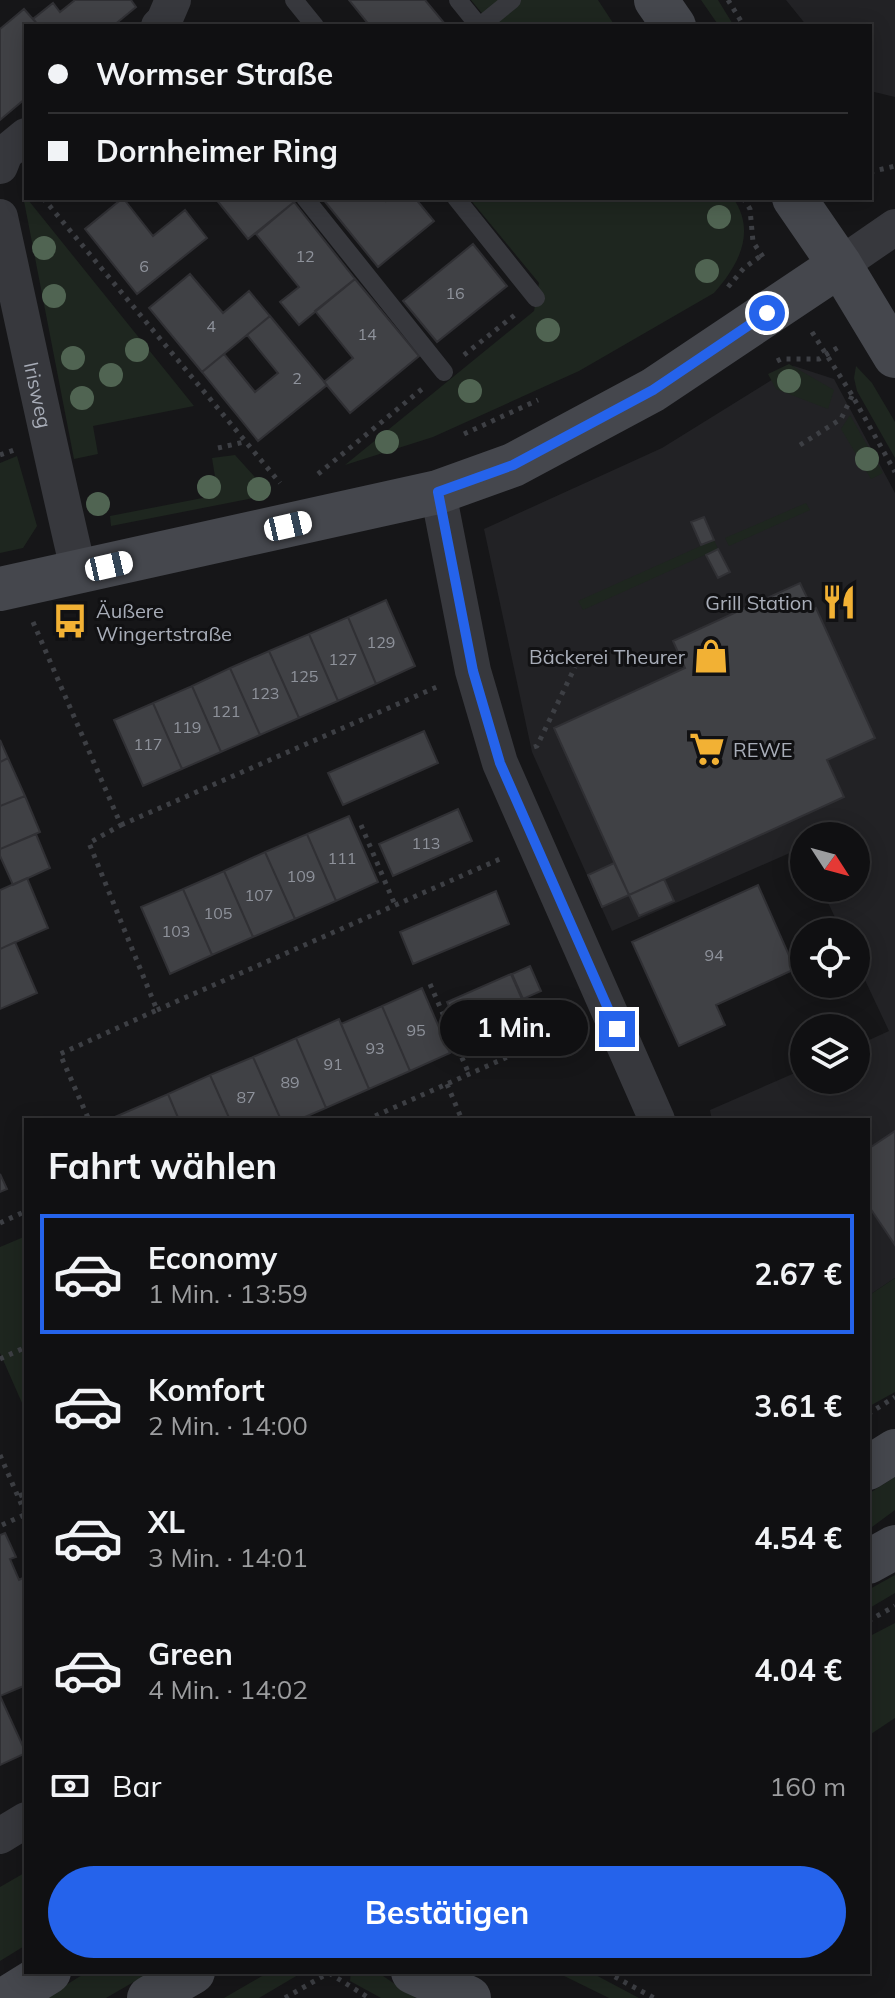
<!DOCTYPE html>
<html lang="de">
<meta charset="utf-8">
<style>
:root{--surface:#101012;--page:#19191b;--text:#f1f3f6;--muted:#9c9d9f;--line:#303032;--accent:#2563eb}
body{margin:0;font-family:Mulish,sans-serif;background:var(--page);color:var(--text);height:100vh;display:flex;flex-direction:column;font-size:30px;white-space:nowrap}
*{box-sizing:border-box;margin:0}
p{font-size:26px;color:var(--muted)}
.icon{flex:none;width:44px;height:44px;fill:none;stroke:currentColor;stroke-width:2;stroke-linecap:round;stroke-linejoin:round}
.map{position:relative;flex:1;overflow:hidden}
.details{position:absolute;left:24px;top:1118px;width:846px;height:856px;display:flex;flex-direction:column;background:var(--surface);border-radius:0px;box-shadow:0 4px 20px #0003,0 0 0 2px var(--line)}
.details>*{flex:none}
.banner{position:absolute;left:24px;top:24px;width:848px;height:176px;border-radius:0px;box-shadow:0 4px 20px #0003,0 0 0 2px var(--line);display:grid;align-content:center;height:176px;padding:0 24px;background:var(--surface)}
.needle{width:52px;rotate:126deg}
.tools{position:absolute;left:790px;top:822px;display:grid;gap:16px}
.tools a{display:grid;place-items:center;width:80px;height:80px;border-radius:50%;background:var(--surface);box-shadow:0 4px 20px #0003,0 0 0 2px var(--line);font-size:40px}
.end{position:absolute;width:36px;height:36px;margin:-18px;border:10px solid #2563eb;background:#fff;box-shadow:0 0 0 4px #fff}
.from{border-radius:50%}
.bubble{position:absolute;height:56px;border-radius:28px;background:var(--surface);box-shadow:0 4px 20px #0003,0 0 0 2px var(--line);font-size:26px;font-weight:700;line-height:56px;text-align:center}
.car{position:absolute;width:24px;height:48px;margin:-24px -12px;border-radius:10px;box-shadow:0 0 6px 2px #0007;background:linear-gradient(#fff 24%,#345 0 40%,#fff 0 76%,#345 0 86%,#fff 0)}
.banner b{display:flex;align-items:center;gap:28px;height:76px;font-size:30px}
.banner b+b{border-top:2px solid var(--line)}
.banner i{width:20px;height:20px;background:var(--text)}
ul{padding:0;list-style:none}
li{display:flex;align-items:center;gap:24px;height:120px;margin:0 16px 12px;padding:0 8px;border:4px solid transparent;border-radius:0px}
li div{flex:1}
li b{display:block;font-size:30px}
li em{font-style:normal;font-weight:700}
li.on{border-color:var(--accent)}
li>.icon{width:72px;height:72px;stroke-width:1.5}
h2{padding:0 24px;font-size:36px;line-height:96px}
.pay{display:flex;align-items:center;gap:20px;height:88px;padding:0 24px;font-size:30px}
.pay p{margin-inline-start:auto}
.primary-button{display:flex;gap:16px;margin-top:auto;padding:16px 24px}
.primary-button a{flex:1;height:92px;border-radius:48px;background:var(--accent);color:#fff;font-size:32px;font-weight:700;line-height:92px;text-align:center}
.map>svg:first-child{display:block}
.built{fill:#222225}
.green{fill:#1e261f}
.building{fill:#404145;stroke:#303034;stroke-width:2}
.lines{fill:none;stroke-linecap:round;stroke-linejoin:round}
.path{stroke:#3d3f44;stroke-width:5;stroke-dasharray:4 6;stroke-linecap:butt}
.lane{stroke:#37383d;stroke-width:18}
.street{stroke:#37383d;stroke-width:36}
.secondary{stroke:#45474d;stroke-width:44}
.tree{fill:#506452}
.route{stroke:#2563eb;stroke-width:10}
.labels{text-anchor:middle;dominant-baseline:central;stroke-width:6;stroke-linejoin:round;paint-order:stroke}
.number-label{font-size:16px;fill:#8e929b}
.street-label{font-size:20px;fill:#a8adb8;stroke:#111113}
.poi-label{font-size:20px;fill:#a8adb8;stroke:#111113;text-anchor:end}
</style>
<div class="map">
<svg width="895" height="1998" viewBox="0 0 895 1998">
<rect width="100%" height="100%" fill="#161618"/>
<path class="built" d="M786,0H895V97L870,91V26H807Z
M794,366L834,379L895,493V1278L868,1296V1120H712L710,1110L804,1069V1080H856V1046L889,1031L856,961V932H842L821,888H856V836H804V852L801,848L612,931L532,752L484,529L662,448Z"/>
<path class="green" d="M471,0H598L615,26H487L490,23Z
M701,0H718L734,26H719Z
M469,198H733C757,232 738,266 714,293L579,371L433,437L345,465L534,311L539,283Z
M24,201H29L194,406L93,426L98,454L74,459Z
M789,364L834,390L828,409L776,389L768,374Z
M856,366L872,383L895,422V458L857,391L854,378Z
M850,415L883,473L871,479L841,429Z
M235,455L263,486L264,496L111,526L110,516L218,495L212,458Z
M17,456L37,526L23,548L0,553V463Z
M806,503L810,510L729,546L725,538Z
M714,540L718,549L583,610L578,601Z
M26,1236V1412L0,1353V1247Z
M895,1278V1392L868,1407V1296Z
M895,1477V1510L868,1530V1494Z
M895,1575V1593L868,1609V1590Z
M895,1623V1718L868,1736V1637Z
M26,1872V1945L0,1961V1887Z
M87,1972H151L106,1998H45Z
M269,1972H303L259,1998H224Z
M351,1972H377L416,1998H381L350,1981Z
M556,1972H590L639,1998H609Z"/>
<path class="building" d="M75,0H131L136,7L113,26H39L33,19L53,3L60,12Z
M349,0H425L445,24L442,26H370Z
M24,9L39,26H26V98L0,120V29Z
M123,198L153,236L185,210L207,238L137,294L85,229Z
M215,198H290L294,202L248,239Z
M322,198H384L386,201L390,198H415L434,221L378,267Z
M294,202L355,279L299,325L280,302L299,287L256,234Z
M473,244L507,286L437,342L403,301Z
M190,274L223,313L249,291L270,316L202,372L149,308Z
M355,279L419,356L350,413L324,382L353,358L315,311Z
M270,316L327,385L258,441L202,372L224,354L255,392L278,373L247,335Z
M704,517L714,540L701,545L691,522Z
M718,549L730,572L718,578L706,555Z
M800,583L813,610L816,608L875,738L827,760L844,797L629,895L554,728L685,668L673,641Z
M386,600L415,666L376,684L348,617Z
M348,617L376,684L338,701L309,634Z
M309,634L338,701L299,718L269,651Z
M269,651L299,718L260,735L230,668Z
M230,668L260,735L221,752L192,686Z
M192,686L221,752L182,769L153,703Z
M153,703L182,769L143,786L114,720Z
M424,731L438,763L343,805L328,773Z
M0,740L8,758L0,762Z
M8,758L25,796L0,806V762Z
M25,796L40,832L0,849V806Z
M458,809L472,841L393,876L379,844Z
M349,816L378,882L336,901L307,834Z
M36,834L50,868L13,885L0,856V849Z
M307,834L336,901L295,919L265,852Z
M265,852L295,919L253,937L224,871Z
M614,863L629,895L602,907L588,875Z
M224,871L253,937L212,955L183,889Z
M27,878L48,928L0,949V890Z
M664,879L674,901L639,916L629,895Z
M758,885L795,969L716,1005L725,1025L679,1046L632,942Z
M183,889L212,955L170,974L141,907Z
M496,891L509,924L413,964L400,932Z
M15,942L37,993L0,1009V949Z
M530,966L541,991L523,999L512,974Z
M511,974L525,1006L461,1034L447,1002Z
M422,988L450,1053L410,1071L382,1006Z
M382,1006L410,1071L369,1089L341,1024Z
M339,1019L369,1089L326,1108L296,1038Z
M296,1038L326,1108L298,1120H281L253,1057Z
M253,1057L281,1120H230L210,1075Z
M210,1075L230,1120H179L168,1094Z
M168,1094L179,1120H108Z
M895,1131V1245L868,1205V1149Z
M0,1174L7,1189L0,1192Z
M5,1533L16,1557L10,1559L19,1580L25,1577L26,1580V1685L0,1696V1535Z
M0,1696L26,1753L0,1765Z"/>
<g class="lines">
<path class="path" d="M728,0L744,26
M870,172L895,166
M43,198L280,483
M743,198L750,209L753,242L763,257
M728,287L744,268L762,255
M812,332L852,395L895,472
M464,355L516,314
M777,361L781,359H819L842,345
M464,434L538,400
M800,445L841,419L852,396
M218,448L244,442
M0,455L14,450
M318,474L422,389
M33,622L121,825L89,843L157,1010L60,1054L89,1120
M534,747L537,746L575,667
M121,825L439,686
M361,825L395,905
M430,984L469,1074
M157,1010L500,859
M447,1084L462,1120
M366,1120L577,1026
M0,1223L26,1211
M0,1359L26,1347
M868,1414L895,1397
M0,1455L26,1515
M19,1496L26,1493
M2,1525L26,1514
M868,1621L895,1606
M606,1972L654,1998
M329,1973L369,1998
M285,1998L330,1972"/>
<path class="lane" d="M294,0L315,26
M458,0L479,26
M480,26L512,0
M305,198L444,372
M456,198L536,298"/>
<g class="street">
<path d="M159,26L164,21L173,0"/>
<path d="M0,166L5,153L26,136"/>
<path id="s1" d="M0,217C26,336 51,455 79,573"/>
<path d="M840,265L895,227"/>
<path d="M438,492L473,671L500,763L657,1120"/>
<path d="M0,1836L26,1820"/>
</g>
<path class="secondary" d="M656,0L674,26
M794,198L840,265L895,356
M0,589L438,492L513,465L653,390L840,265
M868,1468L895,1451
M868,1562L895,1547
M413,1972L469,1998
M7,1998L49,1972
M149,1998L193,1972"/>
</g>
<g class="tree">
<circle cx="719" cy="217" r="12"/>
<circle cx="44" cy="248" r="12"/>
<circle cx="707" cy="271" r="12"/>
<circle cx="54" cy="296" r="12"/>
<circle cx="548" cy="330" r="12"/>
<circle cx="137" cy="350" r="12"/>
<circle cx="73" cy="358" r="12"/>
<circle cx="111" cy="375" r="12"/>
<circle cx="789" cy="381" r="12"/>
<circle cx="470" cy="391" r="12"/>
<circle cx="82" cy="398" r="12"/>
<circle cx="387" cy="442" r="12"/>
<circle cx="867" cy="459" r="12"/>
<circle cx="209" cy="487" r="12"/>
<circle cx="259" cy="489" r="12"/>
<circle cx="98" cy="504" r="12"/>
</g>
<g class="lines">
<path class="route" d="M617,1029L500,763L473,671L438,492L513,465L653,390L767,313"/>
</g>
<defs>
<g id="restaurant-bare" transform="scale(2.76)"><path d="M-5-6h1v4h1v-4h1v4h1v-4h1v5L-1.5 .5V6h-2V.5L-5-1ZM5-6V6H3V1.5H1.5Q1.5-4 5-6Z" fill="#f2b134" stroke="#111113" stroke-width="2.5" paint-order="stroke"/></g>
<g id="bus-bare" transform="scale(2.76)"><path d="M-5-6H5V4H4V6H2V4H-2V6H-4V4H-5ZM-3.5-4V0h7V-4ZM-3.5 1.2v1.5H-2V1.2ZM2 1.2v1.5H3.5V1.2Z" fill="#f2b134" stroke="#111113" stroke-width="2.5" paint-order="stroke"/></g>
<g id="shop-bare" transform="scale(2.76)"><path d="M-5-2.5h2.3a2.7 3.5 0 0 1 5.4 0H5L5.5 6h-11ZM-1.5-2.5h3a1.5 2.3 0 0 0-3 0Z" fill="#f2b134" stroke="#111113" stroke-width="2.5" paint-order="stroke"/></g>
<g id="supermarket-bare" transform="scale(2.76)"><path d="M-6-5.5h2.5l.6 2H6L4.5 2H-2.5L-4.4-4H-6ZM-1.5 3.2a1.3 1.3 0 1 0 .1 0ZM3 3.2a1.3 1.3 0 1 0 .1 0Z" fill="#f2b134" stroke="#111113" stroke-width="2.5" paint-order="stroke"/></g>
</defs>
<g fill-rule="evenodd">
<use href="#restaurant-bare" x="839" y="602"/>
<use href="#bus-bare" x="70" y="621"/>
<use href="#shop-bare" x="711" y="656"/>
<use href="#supermarket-bare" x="707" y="749"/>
</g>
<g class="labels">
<g class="number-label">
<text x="305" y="256">12</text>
<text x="144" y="266">6</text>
<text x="455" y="293">16</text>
<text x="211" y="326">4</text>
<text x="367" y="334">14</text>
<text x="297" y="378">2</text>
<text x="381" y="642">129</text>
<text x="343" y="659">127</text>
<text x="304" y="676">125</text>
<text x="265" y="693">123</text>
<text x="226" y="711">121</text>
<text x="187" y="727">119</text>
<text x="148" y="744">117</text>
<text x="426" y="843">113</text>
<text x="342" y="858">111</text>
<text x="301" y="876">109</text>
<text x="259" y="895">107</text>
<text x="218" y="913">105</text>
<text x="176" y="931">103</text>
<text x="714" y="955">94</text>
<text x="416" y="1030">95</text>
<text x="375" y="1048">93</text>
<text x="333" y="1064">91</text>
<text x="290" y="1082">89</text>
<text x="246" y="1097">87</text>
</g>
<g class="street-label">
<text stroke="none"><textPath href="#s1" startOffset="182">Irisweg</textPath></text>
</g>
<g class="poi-label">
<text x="813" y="602">Grill Station</text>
<text x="96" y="610" text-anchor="start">Äußere<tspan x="96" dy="23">Wingertstraße</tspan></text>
<text x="685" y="656">Bäckerei Theurer</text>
<text x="733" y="749" text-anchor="start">REWE</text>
</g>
</g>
</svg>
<div class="tools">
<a><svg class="needle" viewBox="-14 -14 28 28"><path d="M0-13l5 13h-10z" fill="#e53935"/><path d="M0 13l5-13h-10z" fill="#9c9d9f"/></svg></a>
<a><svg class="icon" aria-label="locate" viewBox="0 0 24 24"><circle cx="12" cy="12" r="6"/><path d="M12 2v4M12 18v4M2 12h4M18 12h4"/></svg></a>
<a><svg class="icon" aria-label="layers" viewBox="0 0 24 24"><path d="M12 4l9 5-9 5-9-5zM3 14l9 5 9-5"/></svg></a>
</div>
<i class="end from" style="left:767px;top:313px"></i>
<i class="end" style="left:617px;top:1029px"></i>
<div class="bubble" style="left:440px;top:1000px;width:148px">1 Min.</div>
<i class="car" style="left:288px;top:526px;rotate:77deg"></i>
<i class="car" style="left:109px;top:566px;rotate:77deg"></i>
<div class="banner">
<b><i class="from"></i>Wormser Straße</b>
<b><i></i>Dornheimer Ring</b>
</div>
<section class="details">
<h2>Fahrt wählen</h2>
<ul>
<li class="on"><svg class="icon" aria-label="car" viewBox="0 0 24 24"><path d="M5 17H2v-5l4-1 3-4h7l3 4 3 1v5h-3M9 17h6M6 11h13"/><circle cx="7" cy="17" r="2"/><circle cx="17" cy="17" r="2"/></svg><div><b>Economy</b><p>1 Min. · 13:59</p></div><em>2.67 €</em></li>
<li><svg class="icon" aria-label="car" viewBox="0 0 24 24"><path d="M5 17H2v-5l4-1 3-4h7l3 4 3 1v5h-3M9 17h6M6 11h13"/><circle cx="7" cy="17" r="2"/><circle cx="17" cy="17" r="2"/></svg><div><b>Komfort</b><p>2 Min. · 14:00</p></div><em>3.61 €</em></li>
<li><svg class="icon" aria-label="car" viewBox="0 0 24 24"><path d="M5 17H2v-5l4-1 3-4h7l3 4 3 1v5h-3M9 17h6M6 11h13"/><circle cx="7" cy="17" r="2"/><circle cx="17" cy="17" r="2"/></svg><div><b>XL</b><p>3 Min. · 14:01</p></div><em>4.54 €</em></li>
<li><svg class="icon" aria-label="car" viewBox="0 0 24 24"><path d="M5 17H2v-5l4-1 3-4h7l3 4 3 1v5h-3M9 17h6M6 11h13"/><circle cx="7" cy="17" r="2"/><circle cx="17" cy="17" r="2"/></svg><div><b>Green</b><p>4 Min. · 14:02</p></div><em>4.04 €</em></li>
</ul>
<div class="pay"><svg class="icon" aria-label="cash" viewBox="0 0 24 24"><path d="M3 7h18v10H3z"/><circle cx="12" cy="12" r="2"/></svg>Bar<p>160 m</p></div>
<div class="primary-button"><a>Bestätigen</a></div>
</section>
</div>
